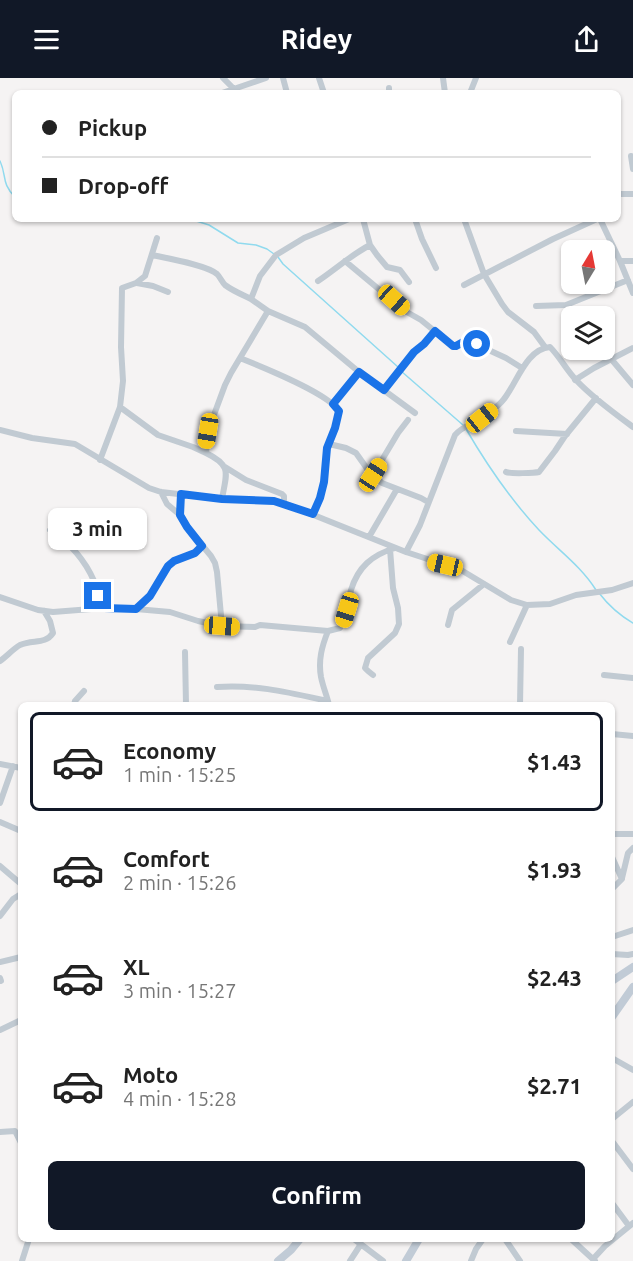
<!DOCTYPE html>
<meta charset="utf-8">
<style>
:root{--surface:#fff;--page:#f6f6f6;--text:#222;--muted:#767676;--line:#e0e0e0;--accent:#111827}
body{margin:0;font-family:Ubuntu,sans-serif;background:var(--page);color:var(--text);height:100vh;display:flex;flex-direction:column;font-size:22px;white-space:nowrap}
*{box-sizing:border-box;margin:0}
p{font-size:20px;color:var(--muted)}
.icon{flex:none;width:33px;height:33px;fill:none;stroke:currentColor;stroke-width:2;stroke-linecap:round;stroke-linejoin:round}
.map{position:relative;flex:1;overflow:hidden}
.details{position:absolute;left:18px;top:624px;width:597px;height:540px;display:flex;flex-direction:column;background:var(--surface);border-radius:9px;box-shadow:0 2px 4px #0004}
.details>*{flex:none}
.banner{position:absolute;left:12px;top:12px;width:609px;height:132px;border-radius:9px;box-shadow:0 2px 4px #0004;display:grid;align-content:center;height:132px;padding:0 30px;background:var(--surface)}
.needle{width:39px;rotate:10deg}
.tools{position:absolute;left:561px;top:162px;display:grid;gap:12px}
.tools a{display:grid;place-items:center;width:54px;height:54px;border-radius:9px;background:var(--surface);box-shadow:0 2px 4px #0004;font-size:30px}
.end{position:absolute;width:27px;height:27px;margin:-14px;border:8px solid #1a73e8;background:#fff;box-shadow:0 0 0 3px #fff}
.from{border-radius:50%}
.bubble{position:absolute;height:42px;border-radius:9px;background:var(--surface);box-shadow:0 2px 4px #0004;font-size:20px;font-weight:700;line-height:42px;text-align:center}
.car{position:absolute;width:18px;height:36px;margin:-18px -9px;border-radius:8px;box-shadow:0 0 4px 2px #0007;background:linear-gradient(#f5c518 24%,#345 0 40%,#f5c518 0 76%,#345 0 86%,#f5c518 0)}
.banner b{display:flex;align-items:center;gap:21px;height:57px;font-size:22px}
.banner b+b{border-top:2px solid var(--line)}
.banner i{width:15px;height:15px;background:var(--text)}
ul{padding:10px 0 0;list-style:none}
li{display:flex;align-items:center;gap:18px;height:99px;margin:0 12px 9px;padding:0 18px;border:3px solid transparent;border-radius:9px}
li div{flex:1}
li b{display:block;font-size:22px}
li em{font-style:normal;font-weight:700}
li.current{border-color:var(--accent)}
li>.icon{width:54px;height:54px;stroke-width:1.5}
.cta{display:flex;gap:12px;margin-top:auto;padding:12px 30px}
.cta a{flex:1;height:69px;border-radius:9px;background:var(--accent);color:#fff;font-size:24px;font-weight:700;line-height:69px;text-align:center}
header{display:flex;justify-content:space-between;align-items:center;height:78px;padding:0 30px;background:var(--accent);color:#fff;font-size:27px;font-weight:700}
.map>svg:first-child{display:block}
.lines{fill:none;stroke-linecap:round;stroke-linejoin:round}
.stream{stroke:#90daee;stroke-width:1.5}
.street{stroke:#c1cad2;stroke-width:6}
.secondary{stroke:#c1cbd6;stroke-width:8}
.route{stroke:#1a73e8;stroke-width:8}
</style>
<header><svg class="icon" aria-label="menu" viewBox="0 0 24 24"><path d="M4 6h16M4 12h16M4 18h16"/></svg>Ridey<svg class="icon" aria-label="share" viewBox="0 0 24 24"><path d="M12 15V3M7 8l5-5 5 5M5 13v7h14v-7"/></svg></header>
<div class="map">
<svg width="633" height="1183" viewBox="0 0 633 1183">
<rect width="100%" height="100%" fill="#f5f3f3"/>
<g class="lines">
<path class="stream" d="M0,83C7,98 1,105 15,119
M190,141L209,147L238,165L256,167L267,171L274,176
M278,179L283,186L398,289
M401,293L463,347
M466,351C487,387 510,421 539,452C558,472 581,488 596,512
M599,515C609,528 619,537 633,545"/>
<path class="street" d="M223,0L234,11
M283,0L287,15
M319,0L324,15
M443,0L445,15
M389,10V15
M222,15L266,0
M470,15L476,0
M631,78L633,91
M618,116H633
M363,141L370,167L377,177L387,189L400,192L409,204
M415,141L422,161L436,190
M464,141L484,196L502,226L508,234L534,254L545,269
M600,141L620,183L633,215
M152,177C165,180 207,187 217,196C220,199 222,204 225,207C233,213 243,217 251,221
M345,183L405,233L421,242L453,268H456L464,263H469L506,280L522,290
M620,183H633
M318,203C336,191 351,177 370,167
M137,205L153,208L168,214
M464,207L553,161L597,141
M536,228L566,227L628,202
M268,233L305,249L359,294L415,335
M240,280C262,289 328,315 339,333L335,350L327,370L324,404L320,420L313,436
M612,282L633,307
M575,302L594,290L633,270
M384,312L414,274L424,266L435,253
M333,326L359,294
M120,329L158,357L193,369L206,375
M0,352L32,360L75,366L149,410L161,414L222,421L274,423L281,424L406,474L461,492L511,522L527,527L550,526L576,517L612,512L633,505
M516,353L567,356
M329,366L346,370L356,375L368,392L382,405L421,420L428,424
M100,382L120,329L123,303L121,269L122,210L136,205L145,198L157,160
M225,389L246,402L282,416L284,418V425
M506,394C510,396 535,395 539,394L555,373L565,358L596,320
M373,397L398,355L408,342
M161,414L167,426L180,437L187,449L211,478L215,485L217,494L222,548
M222,421C226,396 233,388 206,375L208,353L225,307L231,295L268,233L251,221L260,198L276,177L304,160L349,141
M180,437L181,416
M50,452C70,465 84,480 94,503C98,512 100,521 104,530
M369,459L397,411
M406,474L420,447L455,357C462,348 474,346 483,339C490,334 499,328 504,321C517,305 526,271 550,269C560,279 567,293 577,303C593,320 614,335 633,349
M0,519L38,532L53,534L104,530L136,531L170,534L198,543L222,548L255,549L260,547L328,553
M137,530L150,518L168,488L174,483L195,475L202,468
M448,547L452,532L484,506
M510,564L527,527
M185,574L186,627
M0,583C7,578 13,571 20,567C33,561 45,567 53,555L50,543L44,533
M373,597L368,593L365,590L368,580L395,555L399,546L398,530L393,510L390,471
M604,597L633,600
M217,609C255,606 291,615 328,623
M74,627L75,623L84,613
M329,627C327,618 323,609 321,599C318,582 322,568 328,553L340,550C346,538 348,525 351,512C358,489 372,477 395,470
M520,627L521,571
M612,656L633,658
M0,686L21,690
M0,725L13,688
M0,744L21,753
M612,756H633
M612,779L622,801L612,811
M0,788L21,806
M622,800L628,775L633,770
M0,838L13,821L21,816
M612,859L633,852
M612,876L628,877L633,876
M0,884L21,879
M0,900L1,903
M0,952L21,942
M612,980L633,992
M612,1041L633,1024
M0,1054L15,1053L21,1065
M612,1063L633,1091
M612,1125L629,1148
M354,1161L383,1183
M505,1161L520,1183
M571,1161L595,1183
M593,1181L605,1168L633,1145
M22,1183L29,1161
M350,1183L361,1166
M471,1183L476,1171L483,1161"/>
<path class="secondary" d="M612,903L633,889
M612,939L633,909
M278,1183L291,1172L300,1161
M406,1183L419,1161"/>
</g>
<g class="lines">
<path class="route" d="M98,518L104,530L136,531L150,518L168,488L174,483L195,475L202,468L187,449L180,437L181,416L222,421L274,423L313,436L320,420L324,404L327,370L335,350L339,333L333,326L359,294L384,312L414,274L424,266L435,253L453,268H456L465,263L477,266"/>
</g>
</svg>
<div class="tools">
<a><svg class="needle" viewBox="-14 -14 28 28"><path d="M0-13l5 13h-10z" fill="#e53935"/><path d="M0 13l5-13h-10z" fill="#767676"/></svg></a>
<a><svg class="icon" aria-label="layers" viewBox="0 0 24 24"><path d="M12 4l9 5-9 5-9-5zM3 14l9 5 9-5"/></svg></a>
</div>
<i class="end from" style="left:477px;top:266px"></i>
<i class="end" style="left:98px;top:518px"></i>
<div class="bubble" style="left:48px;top:430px;width:99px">3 min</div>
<i class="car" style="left:394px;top:222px;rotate:132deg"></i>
<i class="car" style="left:482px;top:340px;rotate:51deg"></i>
<i class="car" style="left:208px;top:353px;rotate:189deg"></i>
<i class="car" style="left:373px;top:397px;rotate:33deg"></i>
<i class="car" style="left:445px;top:487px;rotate:283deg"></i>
<i class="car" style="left:347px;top:532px;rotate:197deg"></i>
<i class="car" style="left:222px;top:548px;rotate:94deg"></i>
<div class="banner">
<b><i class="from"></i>Pickup</b>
<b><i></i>Drop-off</b>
</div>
<section class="details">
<ul>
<li class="current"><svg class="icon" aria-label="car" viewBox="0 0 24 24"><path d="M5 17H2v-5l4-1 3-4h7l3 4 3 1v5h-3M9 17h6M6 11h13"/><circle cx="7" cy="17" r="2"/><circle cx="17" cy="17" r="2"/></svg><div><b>Economy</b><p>1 min · 15:25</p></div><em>$1.43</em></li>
<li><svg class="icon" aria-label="car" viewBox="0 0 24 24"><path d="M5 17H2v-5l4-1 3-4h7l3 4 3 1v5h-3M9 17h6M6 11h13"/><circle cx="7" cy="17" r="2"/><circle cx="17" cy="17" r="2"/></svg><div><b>Comfort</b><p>2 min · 15:26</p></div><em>$1.93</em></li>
<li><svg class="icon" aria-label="car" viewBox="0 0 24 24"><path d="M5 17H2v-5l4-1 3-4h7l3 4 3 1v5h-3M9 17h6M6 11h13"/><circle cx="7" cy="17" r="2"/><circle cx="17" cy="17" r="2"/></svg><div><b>XL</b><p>3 min · 15:27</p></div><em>$2.43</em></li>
<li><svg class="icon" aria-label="car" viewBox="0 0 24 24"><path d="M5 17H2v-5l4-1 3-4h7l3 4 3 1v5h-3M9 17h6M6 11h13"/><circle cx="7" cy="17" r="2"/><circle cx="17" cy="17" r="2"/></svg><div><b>Moto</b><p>4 min · 15:28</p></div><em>$2.71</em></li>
</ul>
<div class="cta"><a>Confirm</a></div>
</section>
</div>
